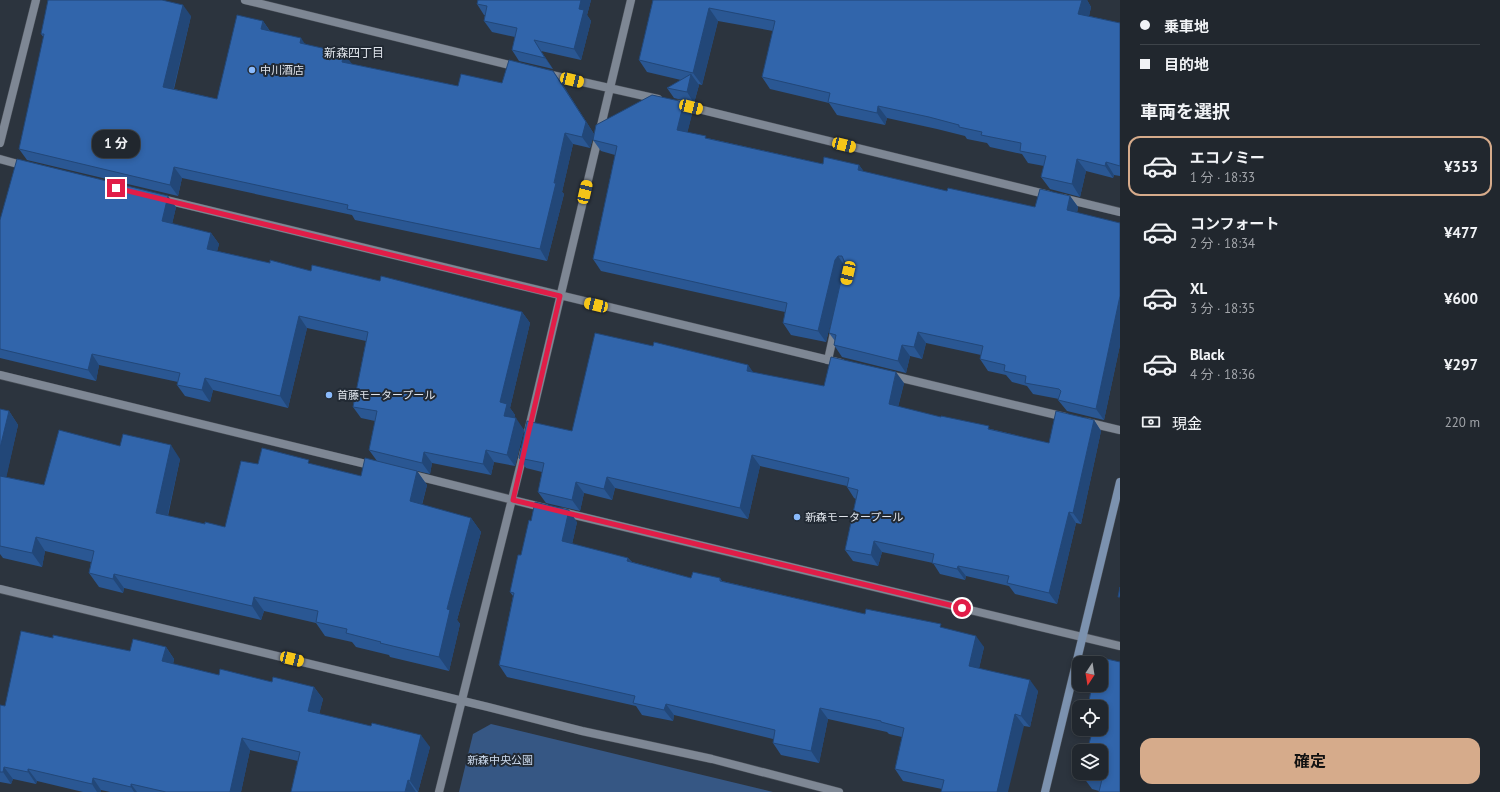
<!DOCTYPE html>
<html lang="ja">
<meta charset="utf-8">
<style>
:root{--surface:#21272e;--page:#292f36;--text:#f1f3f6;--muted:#a2a5aa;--line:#3e444a;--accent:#d6ab8b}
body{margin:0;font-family:"PT Sans","Noto Sans JP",sans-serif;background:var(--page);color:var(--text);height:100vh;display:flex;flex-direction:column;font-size:15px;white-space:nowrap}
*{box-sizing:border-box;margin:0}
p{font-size:13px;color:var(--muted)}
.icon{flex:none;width:22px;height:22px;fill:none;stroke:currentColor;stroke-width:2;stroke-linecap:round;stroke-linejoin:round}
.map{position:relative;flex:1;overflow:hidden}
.drawer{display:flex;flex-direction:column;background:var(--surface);width:380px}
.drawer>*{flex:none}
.banner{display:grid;align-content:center;height:88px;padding:0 20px;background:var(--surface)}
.needle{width:26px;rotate:192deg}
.tools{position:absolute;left:1072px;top:656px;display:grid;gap:8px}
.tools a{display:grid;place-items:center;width:36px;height:36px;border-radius:8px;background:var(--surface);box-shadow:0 2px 6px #0003,0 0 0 1px var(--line);font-size:20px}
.end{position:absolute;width:18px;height:18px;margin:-9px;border:5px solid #e11d48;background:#fff;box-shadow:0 0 0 2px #fff}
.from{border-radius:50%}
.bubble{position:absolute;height:28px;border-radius:12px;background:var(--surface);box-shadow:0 2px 6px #0003,0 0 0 1px var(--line);font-size:13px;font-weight:700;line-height:28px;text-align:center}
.car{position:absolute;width:12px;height:24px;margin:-12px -6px;border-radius:5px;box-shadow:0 0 3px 1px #0007;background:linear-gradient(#f5c518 24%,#345 0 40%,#f5c518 0 76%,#345 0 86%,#f5c518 0)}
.banner b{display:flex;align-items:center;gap:14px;height:38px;font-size:15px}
.banner b+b{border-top:1px solid var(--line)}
.banner i{width:10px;height:10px;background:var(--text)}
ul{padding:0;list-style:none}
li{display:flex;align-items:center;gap:12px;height:60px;margin:0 8px 6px;padding:0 12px;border:2px solid transparent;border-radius:12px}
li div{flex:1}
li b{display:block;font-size:15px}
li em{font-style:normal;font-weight:700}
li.on{border-color:var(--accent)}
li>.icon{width:36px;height:36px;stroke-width:1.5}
h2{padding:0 20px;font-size:18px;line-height:48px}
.pay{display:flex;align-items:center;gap:10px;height:44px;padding:0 20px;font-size:15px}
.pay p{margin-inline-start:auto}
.action{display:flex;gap:8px;margin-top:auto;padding:8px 20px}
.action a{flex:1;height:46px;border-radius:12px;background:var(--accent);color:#111;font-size:16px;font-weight:700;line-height:46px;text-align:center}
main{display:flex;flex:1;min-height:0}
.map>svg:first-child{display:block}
.green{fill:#365784}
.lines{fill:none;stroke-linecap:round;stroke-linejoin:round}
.lane-casing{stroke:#494f58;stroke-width:9}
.street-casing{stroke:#494f58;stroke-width:9}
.secondary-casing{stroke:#494f58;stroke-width:9}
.lane{stroke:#7e8794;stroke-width:8}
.street{stroke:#7e8794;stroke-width:8}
.secondary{stroke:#7c92af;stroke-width:8}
.wall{fill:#2a5793}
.shaded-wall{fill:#224778}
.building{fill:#3165ab;stroke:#224778}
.route{stroke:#e11d48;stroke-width:5}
.poi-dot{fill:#8abafc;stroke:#222a34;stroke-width:1.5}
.labels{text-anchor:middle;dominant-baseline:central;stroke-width:4;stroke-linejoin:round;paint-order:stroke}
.poi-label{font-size:11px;fill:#dfe4eb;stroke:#222a34;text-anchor:start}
.park-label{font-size:11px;fill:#ccdaed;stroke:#222a34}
.neighbourhood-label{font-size:12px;fill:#dfe4eb;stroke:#222a34}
</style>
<main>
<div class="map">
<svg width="1120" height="792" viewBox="0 0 1120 792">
<rect width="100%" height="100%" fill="#2c343e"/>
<path class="green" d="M491,724L773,792H459L473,734Z"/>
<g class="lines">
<g class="lane-casing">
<path id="lane" d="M828,360L835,328"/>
</g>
<g class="street-casing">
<path id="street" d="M245,0L518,67
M547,74L658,99
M678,104L1049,195
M0,143L36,0
M0,159L25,166
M1062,198L1120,212
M162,199L841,363
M0,375L374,466
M889,375L1065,417
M1086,422L1120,430
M528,432L631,0
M413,475L545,508
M562,512L1120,646
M0,589L488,707L582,731L712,759L839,792
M439,792L524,451"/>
</g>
<g class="secondary-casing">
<path id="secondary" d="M1045,792L1120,482"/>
</g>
<use href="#lane" class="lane"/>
<use href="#street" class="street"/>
<use href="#secondary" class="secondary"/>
</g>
<path class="wall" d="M478,0H591L587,15L591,21L581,60L541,51L553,69L519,61L512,50L515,37L492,32L484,21L485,15H484L477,4Z
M653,0H1087L1091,7L1089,16L1120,23V176L1114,175L1113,178L1086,171L1080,197L1050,189L1041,177L1044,166L1028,163L1022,154L990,147L987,143L967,139L965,136L937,129L887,118L885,125L837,115L829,103L770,89L762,77L773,31L718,21L702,85L698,84L699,85L694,103L674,98L667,88L681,80L647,72L639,60Z
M191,16L174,89L217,99L263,21L270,31L306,44L352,64L458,86L502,83L561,82L594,134L590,148L573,144L562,192L564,194L547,261L355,220L352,215L182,178L178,196L27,160L19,149L44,38L41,34Z
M692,114L687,133L707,138L823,164L859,165L864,172L947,191L1035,207L1070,196L1078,207L1077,213L1120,223V345L1104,420L1067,411L1058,400L1059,399L1033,394L1027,386L1012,382L1006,375L988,371L980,359L981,355L926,343L922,359L910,356L906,373L842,357L834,345L835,341L829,333L843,271V272L826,342L791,335L783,323L785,312L601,271L593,259L615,155L601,151L593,140Z
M176,207L172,224L211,233L219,244L217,251L270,263L311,271L380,281L522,312L530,323L510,408L515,415L514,418L524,430L515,466L494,462L491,475L432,463L430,474L417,471L427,485L422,505L471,518L481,532L457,620L460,624L449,671L390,657L389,655L356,647L352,642L325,636L316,623L264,611L261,620L124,588L123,593L99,587L89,573L91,562L45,551L42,567L3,558L0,554V409L9,411L18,425L6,477L44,485L120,446L180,459L168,516L205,524L225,527L258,464H312L361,476L377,461L369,450L375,421L361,418L353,407L366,341L307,328L288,408L213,390L210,402L185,396L177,385L178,382L99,365L96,381L0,358V220Z
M653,346L748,365L753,373L824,386L904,383L898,407L1049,443L1094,420L1101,431L1081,524L1076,523L1057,604L1015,594L1009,586L966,576L965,580L940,574L933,563L882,552L878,566L853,561L845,550L856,499L854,498L847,487V486L760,466L748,519L615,488L612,500L584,493L580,511L546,503L538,492L542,472L526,468L519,458L572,431Z
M531,521L577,522L572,544L628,558L632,562L691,578H720L722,581L865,614L943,628L984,647L979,668L1038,691L1030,727L1024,726L942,789L903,781L895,769L902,737L889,734L887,732L828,719L819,763L781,755L773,743V739L674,715L673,721L642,715L636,706L507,677L499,665L513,596L510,592Z
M53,638L130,651L166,647L174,659L173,664L219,675L314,687L323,699L319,714L430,747L418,792H291L298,761L250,750L241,792H110L101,790V792H83L37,781L36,784L13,779L11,784L0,782V705L5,706Z
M1120,662V792L1099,791L1092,789L1081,774L1101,707H1093L1089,701Z"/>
<path class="shaded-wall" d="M581,0H591L587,15L591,21L581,60L574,49L579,9Z
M1082,0H1087L1091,7L1087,26L1078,14Z
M183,5L191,16L171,99L163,87Z
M709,8L718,21L702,85L693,73Z
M263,21L271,33L261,29Z
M301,38L309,50L300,43Z
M534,40L541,51L553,69L545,58Z
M344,53L352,64L342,62Z
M553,71L561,82L594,134L590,148L582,137Z
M691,74L699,85L694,103L687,92Z
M684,102L692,114L685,142L677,130Z
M878,106L887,118L885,125L877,113Z
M565,133L573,144L562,192L564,194L547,261L540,249Z
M1077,159L1086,171L1080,197L1072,184Z
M1106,162L1114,175L1113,178L1105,166Z
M859,165L867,176L858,170Z
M174,167L182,178L178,196L170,185Z
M168,196L176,207L170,233L162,221Z
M1070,196L1078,207L1075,222L1067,210Z
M211,233L219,244L215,260L207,249Z
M838,256L846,268L843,272L826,342L818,331L835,260Z
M1120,296V345L1104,420L1096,409Z
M522,312L530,323L510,408L515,415L512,427L504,416L500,402Z
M299,316L307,328L288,408L280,396Z
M918,332L926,343L922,359L914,347Z
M902,345L910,356L906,373L898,361Z
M92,354L99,365L96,381L88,370Z
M748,365L756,376L747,371Z
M896,372L904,383L896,415L889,404Z
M205,378L213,390L210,402L202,390Z
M9,411L18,425L4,488L0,483V448Z
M516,418L524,430L515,466L507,455Z
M1094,420L1101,431L1081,524L1073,513Z
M171,445L180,459L165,527L156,513Z
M486,450L494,462L491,475L483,464Z
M424,452L432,463L430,474L422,463Z
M752,455L760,466L748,519L740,508Z
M417,471L427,485L419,515L410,501Z
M607,477L615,488L612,500L604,489Z
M576,482L584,493L580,511L572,500Z
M569,510L577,522L570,553L562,541Z
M1069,512L1076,523L1057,604L1049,593Z
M471,518L481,532L457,620L460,624L449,671L439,657L447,609Z
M36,537L45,551L42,567L32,553Z
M874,541L882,552L878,566L871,555Z
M628,558L637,570L627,561Z
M958,566L966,576L965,580L957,569Z
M114,574L124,588L123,593L113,579Z
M254,597L264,611L261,620L252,606Z
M976,636L984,647L977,678L969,666Z
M166,647L174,659L171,673L162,661Z
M1030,680L1038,691L1030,727L1021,716Z
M314,687L323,699L317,723L308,711Z
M666,704L674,715L673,721L664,710Z
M820,708L828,719L819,763L811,751Z
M1015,714L1024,726L1008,792H997Z
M421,735L430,747L418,792L410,781Z
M242,738L250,750L241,792H230Z
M4,767L13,779L11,784L3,772Z
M28,769L37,781L36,784L28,772Z
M93,778L101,790V792H97L92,784Z
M408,780L416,792H405Z
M131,784L137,792H134L131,787Z"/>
<path class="building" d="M48,0H162L183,5L163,87L217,99L237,15L263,21L261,29L301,38L300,43L344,53L342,62L458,86L461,74L502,83L509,60L553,71L586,122L582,137L565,133L554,183H556L540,249L347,209L348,205L174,167L170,185L19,149L44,34H41Z
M478,0H581L579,9L584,10L574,49L534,40L545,58L512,50L517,28L484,21L487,6L477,4Z
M653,0H1082L1078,14L1120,23V166L1106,162L1105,166L1077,159L1072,184L1041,177L1046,156L1020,151L1021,143L981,135L982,132L959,127V125L929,117L878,106L877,113L828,102L830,93L762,77L775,21L709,8L693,73L639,60Z
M691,74L687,92L667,88Z
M652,95L684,102L677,130L706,136L705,138L823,164L824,157L859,165L858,170L947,191L948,188L1035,207L1040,189L1070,196L1067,210L1120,223V296L1096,409L1058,400L1061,391L1059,389L1025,383L1026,376L1004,371L1005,365L980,359L983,346L918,332L914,347L902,345L898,361L834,345L836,335L829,333L845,263L842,256H838L835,260L818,331L783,323L787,303L593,259L617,146L593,140L596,125Z
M17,159L168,196L162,221L211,233L207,249L270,263V260L311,271L312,265L380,281L381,276L522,312L500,402L507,404L504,416L516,418L507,455L486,450L483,464L424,452L422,463L369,450L377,411L353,407L368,332L299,316L280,396L205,378L202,390L177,385L180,373L92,354L88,370L0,349V220Z
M595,333L653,346L654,342L748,365L747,371L824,386L831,357L896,372L889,404L941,417V416L989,426L988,429L1049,443L1056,411L1094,420L1073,513L1069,512L1049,593L1007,583L1009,576L958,566L957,569L932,563L934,554L874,541L871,555L845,550L858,490L847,487L849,478L752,455L740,508L607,477L604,489L576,482L572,500L538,492L544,463L519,458L527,421L572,431Z
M0,409L9,411L0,448Z
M59,430L120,446L123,434L171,445L156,513L205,524V522L225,527L241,461L258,464L262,448L309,460L308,463L361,476L365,458L417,471L410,501L471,518L447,609L450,610L439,657L380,643L381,642L346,633L347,629L316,622L318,611L254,597L252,606L114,574L113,579L89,573L94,551L36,537L32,553L0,546V476L44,485Z
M535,502L569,510L562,541L628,558L627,561L691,578L693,572L720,578V581L865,614L866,609L941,624L940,627L976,636L969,666L1030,680L1021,716L1015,714L997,792H941L944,780L895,769L904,728L881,722V721L820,708L811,751L773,743L775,730L666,704L664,710L633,703L635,696L499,665L514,593L510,592L518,555H521L529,520L531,521Z
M1120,587V597H1118Z
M21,631L53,638V635L130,651L133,639L166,647L162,661L219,675L220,669L272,682L273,677L314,687L308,711L371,726L372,723L421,735L410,781L408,780L405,792H291L300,752L242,738L230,792H166L131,784V787L93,778L92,784L28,769V772L4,767L3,772H0V705L5,706Z
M1098,657L1120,662V792H1099L1102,779L1081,774V773H1101V751H1087L1093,729H1101V707H1098L1099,703L1089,701L1092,685H1101V663H1097Z"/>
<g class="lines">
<path class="route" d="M116,188L560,296L513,500L962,608"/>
</g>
<g class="poi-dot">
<circle cx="252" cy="70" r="4"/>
<circle cx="329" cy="395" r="4"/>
<circle cx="797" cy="517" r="4"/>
</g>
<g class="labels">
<g class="poi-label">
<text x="260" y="70">中川酒店</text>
<text x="337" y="395">首藤モータープール</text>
<text x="805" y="517">新森モータープール</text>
</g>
<g class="park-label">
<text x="500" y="760">新森中央公園</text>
</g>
<g class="neighbourhood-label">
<text x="354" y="52">新森四丁目</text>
</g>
</g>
</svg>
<div class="tools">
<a><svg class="needle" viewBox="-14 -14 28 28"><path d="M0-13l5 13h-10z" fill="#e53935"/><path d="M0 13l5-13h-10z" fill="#a2a5aa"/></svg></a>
<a><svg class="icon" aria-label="locate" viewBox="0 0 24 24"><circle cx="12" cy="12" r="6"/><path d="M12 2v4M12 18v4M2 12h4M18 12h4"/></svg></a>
<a><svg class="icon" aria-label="layers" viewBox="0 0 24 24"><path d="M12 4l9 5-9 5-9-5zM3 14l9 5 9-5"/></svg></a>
</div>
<i class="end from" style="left:962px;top:608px"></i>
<i class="end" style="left:116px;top:188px"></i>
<div class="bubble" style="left:92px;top:130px;width:48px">1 分</div>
<i class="car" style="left:572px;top:80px;rotate:104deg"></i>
<i class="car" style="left:691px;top:107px;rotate:104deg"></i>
<i class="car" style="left:844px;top:145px;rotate:104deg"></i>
<i class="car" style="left:585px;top:192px;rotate:13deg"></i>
<i class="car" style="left:848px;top:273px;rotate:193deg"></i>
<i class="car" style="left:596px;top:305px;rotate:283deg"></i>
<i class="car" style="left:292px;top:659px;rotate:104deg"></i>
</div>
<section class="drawer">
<div class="banner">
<b><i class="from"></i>乗車地</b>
<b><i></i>目的地</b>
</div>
<h2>車両を選択</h2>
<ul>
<li class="on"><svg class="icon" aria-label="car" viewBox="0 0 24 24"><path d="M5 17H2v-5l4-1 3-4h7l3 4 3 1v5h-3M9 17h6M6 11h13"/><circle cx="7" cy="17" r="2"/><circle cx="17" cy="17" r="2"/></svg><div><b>エコノミー</b><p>1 分 · 18:33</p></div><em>¥353</em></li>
<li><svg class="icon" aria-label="car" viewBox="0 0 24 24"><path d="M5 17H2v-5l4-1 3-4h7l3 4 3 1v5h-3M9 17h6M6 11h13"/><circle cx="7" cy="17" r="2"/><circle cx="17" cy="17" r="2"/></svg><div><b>コンフォート</b><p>2 分 · 18:34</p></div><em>¥477</em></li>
<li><svg class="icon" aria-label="car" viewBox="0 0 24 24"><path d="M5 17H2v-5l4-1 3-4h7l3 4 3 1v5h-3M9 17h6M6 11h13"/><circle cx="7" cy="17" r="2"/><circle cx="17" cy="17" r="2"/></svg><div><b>XL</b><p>3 分 · 18:35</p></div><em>¥600</em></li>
<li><svg class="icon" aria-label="car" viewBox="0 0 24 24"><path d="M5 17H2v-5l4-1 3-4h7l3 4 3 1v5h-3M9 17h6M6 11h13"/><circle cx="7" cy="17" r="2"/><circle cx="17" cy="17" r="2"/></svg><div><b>Black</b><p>4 分 · 18:36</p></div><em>¥297</em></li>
</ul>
<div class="pay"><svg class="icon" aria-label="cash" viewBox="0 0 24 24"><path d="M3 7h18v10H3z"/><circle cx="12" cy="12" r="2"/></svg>現金<p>220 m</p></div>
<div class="action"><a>確定</a></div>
</section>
</main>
